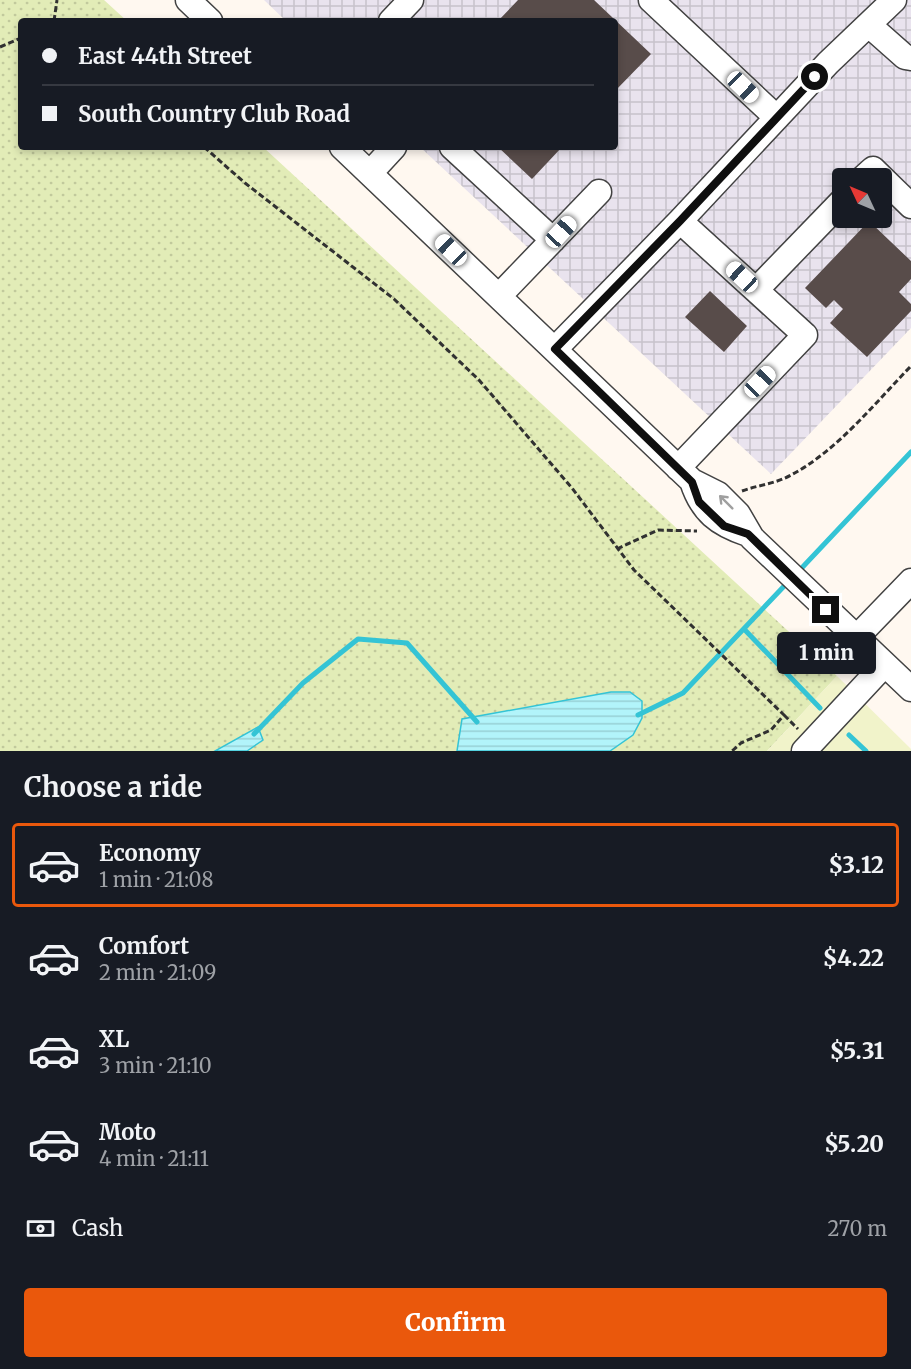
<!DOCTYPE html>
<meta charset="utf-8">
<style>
:root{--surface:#171b24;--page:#242831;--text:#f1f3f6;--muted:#9ea1a6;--line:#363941;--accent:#ea580c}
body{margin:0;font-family:Merriweather,serif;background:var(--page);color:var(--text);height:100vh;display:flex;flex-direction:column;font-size:22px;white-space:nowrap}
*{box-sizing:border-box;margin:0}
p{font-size:20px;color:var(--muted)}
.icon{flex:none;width:33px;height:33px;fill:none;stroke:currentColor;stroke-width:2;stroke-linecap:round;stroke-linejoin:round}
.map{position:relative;height:751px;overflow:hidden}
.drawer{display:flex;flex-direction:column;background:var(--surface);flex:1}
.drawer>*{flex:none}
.guide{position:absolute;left:18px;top:18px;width:600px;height:132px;border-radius:6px;box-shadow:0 3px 9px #0003;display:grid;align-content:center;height:132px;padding:0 24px;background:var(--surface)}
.needle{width:39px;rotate:314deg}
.buttons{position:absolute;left:832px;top:168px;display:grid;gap:12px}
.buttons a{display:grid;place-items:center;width:60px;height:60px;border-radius:6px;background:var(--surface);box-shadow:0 3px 9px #0003;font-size:30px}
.end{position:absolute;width:27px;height:27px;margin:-14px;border:8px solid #0f0f0f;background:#fff;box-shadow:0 0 0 3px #fff}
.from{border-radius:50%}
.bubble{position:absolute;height:42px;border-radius:6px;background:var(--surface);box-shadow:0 3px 9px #0003;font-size:20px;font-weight:800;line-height:42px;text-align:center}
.car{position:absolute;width:18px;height:36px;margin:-18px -9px;border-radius:8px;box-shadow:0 0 4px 2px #0007;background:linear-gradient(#fff 24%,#345 0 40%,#fff 0 76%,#345 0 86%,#fff 0)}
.guide b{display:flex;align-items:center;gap:21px;height:57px;font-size:22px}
.guide b+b{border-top:2px solid var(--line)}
.guide i{width:15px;height:15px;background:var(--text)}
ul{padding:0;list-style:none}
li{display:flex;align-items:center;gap:18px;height:84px;margin:0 12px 9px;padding:0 12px;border:3px solid transparent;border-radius:6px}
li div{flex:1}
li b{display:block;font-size:22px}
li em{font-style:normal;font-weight:800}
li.active{border-color:var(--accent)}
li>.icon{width:54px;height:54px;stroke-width:1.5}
h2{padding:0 24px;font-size:27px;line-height:72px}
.pay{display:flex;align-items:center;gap:15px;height:66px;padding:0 24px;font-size:22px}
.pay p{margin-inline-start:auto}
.button{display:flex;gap:12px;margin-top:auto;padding:12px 24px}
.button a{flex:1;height:69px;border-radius:6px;background:var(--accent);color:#fff;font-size:24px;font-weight:800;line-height:69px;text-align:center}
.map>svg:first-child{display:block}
.industrial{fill:url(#industrial-grid);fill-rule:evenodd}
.park{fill:url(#park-dots)}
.pitch{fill:#f1f3ca}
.water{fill:url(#water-rules);stroke:#34c4d5;stroke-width:1.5}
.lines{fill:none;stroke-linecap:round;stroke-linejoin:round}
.stream{stroke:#34c4d5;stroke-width:5}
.building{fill:#584c4a}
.minor-casing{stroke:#424242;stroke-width:27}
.path{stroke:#313131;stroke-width:3;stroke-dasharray:6 3;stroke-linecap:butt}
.minor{stroke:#fff;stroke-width:24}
.oneway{stroke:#9f9f9f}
.route{stroke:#0f0f0f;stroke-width:8}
</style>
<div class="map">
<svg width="911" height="751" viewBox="0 0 911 751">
<defs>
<pattern id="industrial-grid" width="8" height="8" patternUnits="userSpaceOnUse" patternTransform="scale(1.5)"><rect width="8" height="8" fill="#e9e3ee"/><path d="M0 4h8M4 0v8" fill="none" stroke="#c7c2cb"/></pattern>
<pattern id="park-dots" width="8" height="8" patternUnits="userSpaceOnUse" patternTransform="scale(1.5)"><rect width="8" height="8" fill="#e2ecb7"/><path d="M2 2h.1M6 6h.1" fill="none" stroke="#c1c99c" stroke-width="1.8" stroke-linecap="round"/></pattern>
<pattern id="water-rules" width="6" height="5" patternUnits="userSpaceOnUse" patternTransform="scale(1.5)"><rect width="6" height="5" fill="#b2f4fa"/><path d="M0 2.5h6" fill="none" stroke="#98d0d5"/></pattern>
</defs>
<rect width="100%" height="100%" fill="#fff8f0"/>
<path class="industrial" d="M264,0H911V328L771,474L420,147H615V21H286ZM843,178H882V218H843Z"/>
<path class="park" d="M0,0H104L127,21H21V147H263L837,676L767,751H0Z"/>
<path class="pitch" d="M837,676L911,749V751H767Z"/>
<path class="water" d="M611,692H630L642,701V718L633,735L610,751H457L462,719Z
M258,727L263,740L247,751H215Z"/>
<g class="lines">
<path class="stream" d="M797,573L911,452
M744,629L820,708
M638,715L683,693L788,582
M254,734L303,683L358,639L407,643L477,722
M849,735L866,751"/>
</g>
<path class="building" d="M518,0H594L651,54L615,91V21H498Z
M498,147H562L532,179Z
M869,221L911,261V279L899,292L911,304V311L867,357L830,323L843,309L834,300L826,308L805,288Z
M710,291L747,326L724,352L685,317Z"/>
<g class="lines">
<g class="minor-casing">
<path id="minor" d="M188,0L210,21
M651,0L776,117
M391,21L411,0
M870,26L905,57L911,58
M342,147L692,481L718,494L738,514L752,538L911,689
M452,147L553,240
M370,173L394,147
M863,178L873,169L911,206
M756,290L843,200
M499,296L599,192
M555,349L680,221L828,63L894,0
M678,468L805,335L680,221
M692,481C702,512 718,524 748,534
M856,638L911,581
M804,751L884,665"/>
</g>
<path class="path" d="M54,21L57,0
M0,47L21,38
M204,147L245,183L394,299L479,380L572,488L634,570L784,715L771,730L741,743L732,751
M742,491C758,485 775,484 791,475C837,451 875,403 911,366
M617,549L658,530L697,531
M784,715L798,729"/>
<use href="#minor" class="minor"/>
</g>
<defs><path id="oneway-shaft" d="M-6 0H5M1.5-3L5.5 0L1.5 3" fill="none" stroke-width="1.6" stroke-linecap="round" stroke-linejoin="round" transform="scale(1.5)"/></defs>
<use class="oneway" href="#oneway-shaft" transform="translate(726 502) rotate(-135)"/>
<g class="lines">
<path class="route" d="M815,77L680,221L555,349L692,482L699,502L724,526L748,534L826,610"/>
</g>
</svg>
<div class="buttons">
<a><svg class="needle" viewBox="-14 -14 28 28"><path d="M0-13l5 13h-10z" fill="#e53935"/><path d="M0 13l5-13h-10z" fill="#9ea1a6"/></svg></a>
</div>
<i class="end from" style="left:815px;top:77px"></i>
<i class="end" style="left:826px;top:610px"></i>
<div class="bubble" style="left:777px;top:632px;width:99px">1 min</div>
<i class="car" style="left:743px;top:87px;rotate:134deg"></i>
<i class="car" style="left:561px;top:232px;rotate:43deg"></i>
<i class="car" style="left:451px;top:250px;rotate:314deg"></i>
<i class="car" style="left:742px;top:277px;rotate:313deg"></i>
<i class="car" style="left:760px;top:382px;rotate:44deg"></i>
<div class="guide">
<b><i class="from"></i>East 44th Street</b>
<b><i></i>South Country Club Road</b>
</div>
</div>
<section class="drawer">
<h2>Choose a ride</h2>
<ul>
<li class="active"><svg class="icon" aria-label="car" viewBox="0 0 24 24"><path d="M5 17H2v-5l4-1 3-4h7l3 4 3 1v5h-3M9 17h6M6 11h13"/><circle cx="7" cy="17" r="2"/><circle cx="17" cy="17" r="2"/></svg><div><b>Economy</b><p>1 min · 21:08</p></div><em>$3.12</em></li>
<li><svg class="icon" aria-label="car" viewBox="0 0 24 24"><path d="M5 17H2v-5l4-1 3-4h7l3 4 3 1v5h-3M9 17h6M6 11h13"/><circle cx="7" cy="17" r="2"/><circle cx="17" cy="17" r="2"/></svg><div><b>Comfort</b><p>2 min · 21:09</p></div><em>$4.22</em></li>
<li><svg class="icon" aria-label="car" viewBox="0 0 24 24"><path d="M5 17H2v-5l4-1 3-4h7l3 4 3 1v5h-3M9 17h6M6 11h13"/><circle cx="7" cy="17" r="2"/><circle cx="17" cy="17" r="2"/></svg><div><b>XL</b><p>3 min · 21:10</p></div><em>$5.31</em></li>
<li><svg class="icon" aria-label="car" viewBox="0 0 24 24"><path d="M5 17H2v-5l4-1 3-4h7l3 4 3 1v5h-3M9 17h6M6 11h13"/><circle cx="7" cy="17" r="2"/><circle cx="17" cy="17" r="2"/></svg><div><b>Moto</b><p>4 min · 21:11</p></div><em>$5.20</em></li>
</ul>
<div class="pay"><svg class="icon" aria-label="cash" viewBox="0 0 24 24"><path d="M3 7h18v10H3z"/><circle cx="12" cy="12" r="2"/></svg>Cash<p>270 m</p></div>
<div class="button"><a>Confirm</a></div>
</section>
